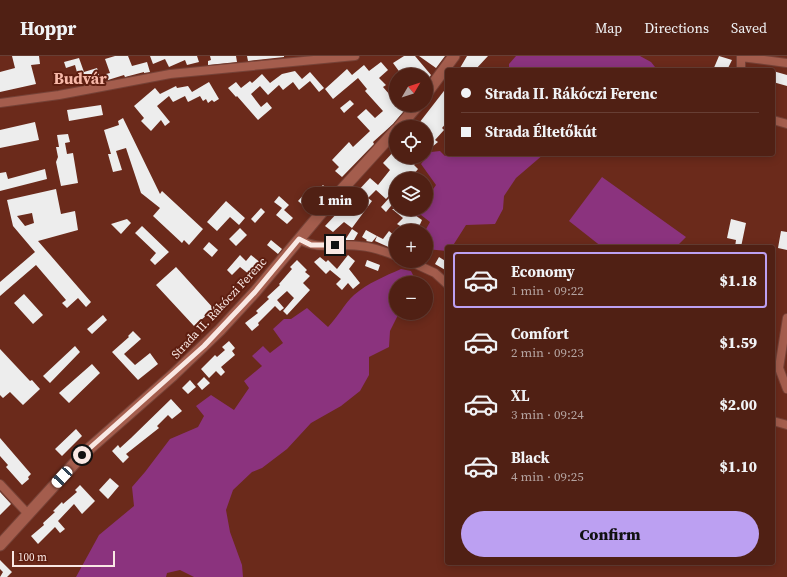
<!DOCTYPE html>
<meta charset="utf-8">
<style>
:root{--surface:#502014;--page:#5a2d22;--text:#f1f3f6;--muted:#b4a3a0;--line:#673e34;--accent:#bca0f2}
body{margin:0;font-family:"Source Serif 4",serif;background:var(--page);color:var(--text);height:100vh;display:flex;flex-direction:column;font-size:15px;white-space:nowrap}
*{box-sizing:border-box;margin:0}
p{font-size:13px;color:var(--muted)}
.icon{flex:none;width:22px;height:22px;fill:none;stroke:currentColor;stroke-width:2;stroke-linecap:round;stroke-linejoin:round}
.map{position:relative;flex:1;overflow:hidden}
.panel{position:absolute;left:445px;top:189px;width:330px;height:320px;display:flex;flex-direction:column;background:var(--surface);border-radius:4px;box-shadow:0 2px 10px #0003,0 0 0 1px var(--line)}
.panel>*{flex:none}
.banner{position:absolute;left:445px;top:12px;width:330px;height:88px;border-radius:4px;box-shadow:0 2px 10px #0003,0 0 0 1px var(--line);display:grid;align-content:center;height:88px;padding:0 16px;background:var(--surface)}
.needle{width:26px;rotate:51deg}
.controls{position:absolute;left:389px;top:12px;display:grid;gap:8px}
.controls a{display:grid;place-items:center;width:44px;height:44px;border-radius:50%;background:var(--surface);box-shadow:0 2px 10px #0003,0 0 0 1px var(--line);font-size:20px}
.scale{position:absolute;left:12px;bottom:10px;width:103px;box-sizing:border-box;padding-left:4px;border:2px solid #f9e8e4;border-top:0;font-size:11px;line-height:14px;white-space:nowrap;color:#f9e8e4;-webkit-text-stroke:3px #5e1e10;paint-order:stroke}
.end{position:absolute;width:18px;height:18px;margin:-9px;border:5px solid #f9e8e4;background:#111;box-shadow:0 0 0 2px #111}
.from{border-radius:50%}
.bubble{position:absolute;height:28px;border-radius:14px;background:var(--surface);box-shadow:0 2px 10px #0003,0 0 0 1px var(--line);font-size:13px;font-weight:800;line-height:28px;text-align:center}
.car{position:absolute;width:12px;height:24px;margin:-12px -6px;border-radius:5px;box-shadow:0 0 3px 1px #0007;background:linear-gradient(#fff 24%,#345 0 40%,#fff 0 76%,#345 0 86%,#fff 0)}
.banner b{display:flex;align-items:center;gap:14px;height:38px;font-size:15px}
.banner b+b{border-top:1px solid var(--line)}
.banner i{width:10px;height:10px;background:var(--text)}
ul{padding:7px 0 0;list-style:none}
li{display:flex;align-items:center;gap:12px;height:56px;margin:0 8px 6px;padding:0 8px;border:2px solid transparent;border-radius:4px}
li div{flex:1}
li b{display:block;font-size:15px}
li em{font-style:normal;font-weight:800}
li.active{border-color:var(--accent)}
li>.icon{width:36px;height:36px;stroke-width:1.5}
.action{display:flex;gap:8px;margin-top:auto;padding:8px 16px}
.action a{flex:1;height:46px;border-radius:24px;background:var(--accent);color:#111;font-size:16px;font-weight:800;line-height:46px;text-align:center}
header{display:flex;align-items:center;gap:24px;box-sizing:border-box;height:56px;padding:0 20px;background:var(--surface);border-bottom:1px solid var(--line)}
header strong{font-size:19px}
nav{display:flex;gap:22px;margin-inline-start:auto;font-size:14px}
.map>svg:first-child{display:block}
.green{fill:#8b337e}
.building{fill:#ededed;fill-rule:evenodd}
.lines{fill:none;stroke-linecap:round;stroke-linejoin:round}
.minor-casing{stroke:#764237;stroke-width:10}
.secondary-casing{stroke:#764237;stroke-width:13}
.minor{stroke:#a45d4d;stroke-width:8}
.secondary{stroke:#a45d4d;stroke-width:11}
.route{stroke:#f9e8e4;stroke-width:5}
.labels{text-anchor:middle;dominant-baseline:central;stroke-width:4;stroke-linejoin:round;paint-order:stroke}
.street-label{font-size:12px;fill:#f9e8e4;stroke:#5e1e10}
.district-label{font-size:16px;font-weight:bold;fill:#f8b9a9;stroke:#5e1e10}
</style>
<header>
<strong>Hoppr</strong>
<nav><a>Map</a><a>Directions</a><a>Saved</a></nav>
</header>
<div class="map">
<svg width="787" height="521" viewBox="0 0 787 521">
<rect width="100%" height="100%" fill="#6b2a1b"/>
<path class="green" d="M516,0H640L651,6L655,11L652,14H509V8Z
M440,95L445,100L452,98H544L516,122L504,140L503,153L495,168L466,169L452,191H447V195L426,193L425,175L430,166L421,159L412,162L415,153H426V143L436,129L421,108L431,96Z
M602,121L686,181L676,191H602L569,165Z
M401,213L411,215L414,221V227H396V257H399L390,275L389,291L369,301V319L360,335L341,350L311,367L287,393L262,412L252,416L233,434L226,454L230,476L242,509L243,521H194L180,514L167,517L166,521H76L99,479L134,450L132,431L145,416L170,383L198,371L204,360L196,350L211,339L234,354L249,332L244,325L262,310L252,300L263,290L270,297L283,287L273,273L284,263H291L307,252L328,271C337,262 345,247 354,239C368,227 385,220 401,213Z"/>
<path class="building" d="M12,0H39L40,8L31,9L36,28L0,36V16L15,12Z
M115,0H128L132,10L147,6L150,16L144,17V16L125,21L124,19L108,24L106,18L110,17L105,3Z
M150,0H197L199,6L187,9L185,4L169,11L165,3L153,8Z
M210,0H236L237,6L208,9V5L211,4Z
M247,0H284V1L248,5Z
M404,0H415L431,19L426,26V19H416L410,12L401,18L393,7Z
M419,0H445L436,12Z
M467,0H488L475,14H463L460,12Z
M719,0L732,4L727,14H713Z
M79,2L84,16L97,12L101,25L94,27L93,24L77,29L76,26L78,20L75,9L66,12L64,6Z
M381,6L388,14L379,22L386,29L383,31L396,46V49H409L393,68L373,86L374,88L342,121L335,115L339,111L332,104L349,86L353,91L370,75L357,61L366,53L375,62L383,55L365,35L367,33L358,22L333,43L325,33L347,13L352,19L364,9L369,15Z
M295,15L302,23L310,16L324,32L319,36L310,25L299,34L293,26L283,34L279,29L268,39L260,30L251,38L261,51L267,46L272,52L258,64L237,40L236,41L228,32L236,26L241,32L250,25L252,27L262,18L270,27L282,18Z
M773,15L787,19V30L773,26Z
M209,26L219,43L214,46L212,44L208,47L206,43L203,45L200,40L188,46L185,40L173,46L169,40L157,50L170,66L165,70L161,64L151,75L141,65L144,62L134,50L155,32L160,38L176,30L177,32L188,30L192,36Z
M447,31V66L442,72L444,74L435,84L438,86L426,96V71H416Z
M350,44L354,48L344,57L340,52Z
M101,49L103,59L69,65L67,54Z
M123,62L160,138L162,135L203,173L189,189L184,184L182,187L153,160L160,152L141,137L126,92L116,95L122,114L113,116L108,98H111L104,74L119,69L118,65Z
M35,66L39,84L0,92V74Z
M68,78L70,86L65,87L67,98L73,97L78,127L61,130L56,106L58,101L56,91H59L57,79Z
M396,93V101H422L414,109L418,113L414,118L410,115L403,123H396V132L386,143L376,134L368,142L372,145L352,172L344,166L333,176L325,170L370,122L378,129L390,114L383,107Z
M45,113L47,123L0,135V117L6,116L8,123Z
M323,129L330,136L311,156L298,145L307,135L312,139Z
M56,133L61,158L75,155L78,174L38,185L91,246L86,251L78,242L67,252L62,247L66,244L36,209L0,240V226L35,196L13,170L7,144ZM32,157L34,167L25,170L17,160Z
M279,140L289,149L284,154L293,162L287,168L276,159L282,152L274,146Z
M390,141L395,145L386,156L381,151Z
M226,145L245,162L239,169L230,161L217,175L207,166Z
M261,152L265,156L255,167L251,163Z
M392,153H406L422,164L417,175H399L402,171L397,168L403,162Z
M127,163L131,167L121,178L111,168Z
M731,163L746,167L741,191H735L736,184L727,182Z
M142,170L169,196L155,209L150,204L156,197L135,177Z
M240,172L247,179L236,190L229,183Z
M352,173L358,177L354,184H345Z
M366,174L377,180L372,186L366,185L367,184L362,181Z
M389,175L396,181V188L393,193L375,185L377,180L383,183Z
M781,175L787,176V194L778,192Z
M271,184L282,193L278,198L267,189Z
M209,186L218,194L212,201L203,193Z
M240,199L246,205L251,199L261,207L250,219L240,211L232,219L227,214Z
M348,199L355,205L349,213L360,227L353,233L348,227L342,234L336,228L341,223L330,214L326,218L314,206L320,201L326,206L328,204L337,213Z
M439,201L447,206V215L435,208Z
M297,204L307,214L305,216L310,220L303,227L310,234L287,259L283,255L294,242L287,235L277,244L284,252L280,255L275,250L258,267L259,269L252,275L245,267L258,257L256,255L269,243L267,241L280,229L279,228L292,213L290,211Z
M367,204L380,209L378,215L365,210Z
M176,211L214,253L194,270L156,229Z
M24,238L43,259L33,268L14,247Z
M103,259L107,264L92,278L87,273Z
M133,275L141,283L124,298L135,309L150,297L158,308L138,324L112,296L129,281L128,280Z
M229,285L235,292L232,295L235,299L221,311L225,316L221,320L216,315L209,322L201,313L215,299L217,301L225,294L222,291Z
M75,290L80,296L50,327L43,320Z
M0,293L30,325L32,324L40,333L23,349L10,336L3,342L0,339Z
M92,308L100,317L69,347L59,337Z
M204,321L210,327L202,334L197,328Z
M190,324L196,331L188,338L182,332Z
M171,343L182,355L172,363L168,359L157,370L159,372L126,398L129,401L123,407L112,395L118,389L120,392L131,382Z
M76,373L82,380L62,400L55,393Z
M0,382L31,418L28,421L29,423L22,429L6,411L8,409L0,400Z
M110,422L119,430L108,443L99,434Z
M80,429L95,445L82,458L74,448L58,465L65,473L60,477L55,471L38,488L31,480L44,469L43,467L55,456L53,455L62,446L63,448L77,436L75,434Z
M0,436L11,448L0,459Z
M0,504L12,516L7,521H0L3,516L0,513Z"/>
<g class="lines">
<g class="minor-casing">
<path id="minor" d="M741,0V14
M741,1L787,7
M0,47L59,39L170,18L355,0
M773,64L787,68
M299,183C317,195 339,187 360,190C373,191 384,195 396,200
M409,205L435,217L447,228
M787,262L779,312L787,333
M773,365L787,369
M0,428L28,458"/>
</g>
<g class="secondary-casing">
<path id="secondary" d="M426,38L454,0
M399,71L418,49
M0,489L82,399L173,319L220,274L255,236L327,150L396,74"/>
</g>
<use href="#minor" class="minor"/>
<use href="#secondary" class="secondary"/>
</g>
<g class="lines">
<path class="route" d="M82,399L204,290L255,236L299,183L311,189H335"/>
</g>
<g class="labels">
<g class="street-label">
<text transform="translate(219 252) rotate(-47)">Strada II. Rákóczi Ferenc</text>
</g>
<g class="district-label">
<text x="80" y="22">Budvár</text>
</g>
</g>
</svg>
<div class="controls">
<a><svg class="needle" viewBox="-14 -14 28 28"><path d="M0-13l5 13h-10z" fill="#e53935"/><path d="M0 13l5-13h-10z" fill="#b4a3a0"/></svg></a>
<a><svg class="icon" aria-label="locate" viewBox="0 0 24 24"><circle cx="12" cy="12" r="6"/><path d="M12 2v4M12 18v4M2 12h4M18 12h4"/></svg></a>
<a><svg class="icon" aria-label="layers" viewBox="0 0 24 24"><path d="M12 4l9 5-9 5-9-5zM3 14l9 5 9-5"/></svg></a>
<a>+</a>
<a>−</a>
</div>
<div class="scale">100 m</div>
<i class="end from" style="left:82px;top:399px"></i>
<i class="end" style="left:335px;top:189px"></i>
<div class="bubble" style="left:302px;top:131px;width:66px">1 min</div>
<i class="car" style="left:62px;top:421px;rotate:223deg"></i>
<div class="banner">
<b><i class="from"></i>Strada II. Rákóczi Ferenc</b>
<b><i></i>Strada Éltetőkút</b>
</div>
<section class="panel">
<ul>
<li class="active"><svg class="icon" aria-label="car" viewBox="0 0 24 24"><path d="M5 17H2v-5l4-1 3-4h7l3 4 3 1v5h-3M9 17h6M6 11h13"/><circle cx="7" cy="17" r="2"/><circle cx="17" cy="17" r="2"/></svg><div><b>Economy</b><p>1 min · 09:22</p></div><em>$1.18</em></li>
<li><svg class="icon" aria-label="car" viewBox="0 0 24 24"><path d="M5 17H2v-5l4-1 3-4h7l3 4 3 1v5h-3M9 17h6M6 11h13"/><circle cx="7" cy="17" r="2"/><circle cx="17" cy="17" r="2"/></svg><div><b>Comfort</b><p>2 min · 09:23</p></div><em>$1.59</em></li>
<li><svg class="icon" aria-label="car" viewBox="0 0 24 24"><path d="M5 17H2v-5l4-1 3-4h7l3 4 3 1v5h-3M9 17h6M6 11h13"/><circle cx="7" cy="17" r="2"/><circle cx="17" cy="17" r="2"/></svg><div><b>XL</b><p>3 min · 09:24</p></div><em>$2.00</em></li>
<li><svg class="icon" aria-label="car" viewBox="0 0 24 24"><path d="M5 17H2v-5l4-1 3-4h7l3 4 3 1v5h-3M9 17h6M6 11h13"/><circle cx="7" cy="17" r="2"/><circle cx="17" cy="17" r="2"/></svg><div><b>Black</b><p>4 min · 09:25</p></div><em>$1.10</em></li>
</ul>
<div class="action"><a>Confirm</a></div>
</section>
</div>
